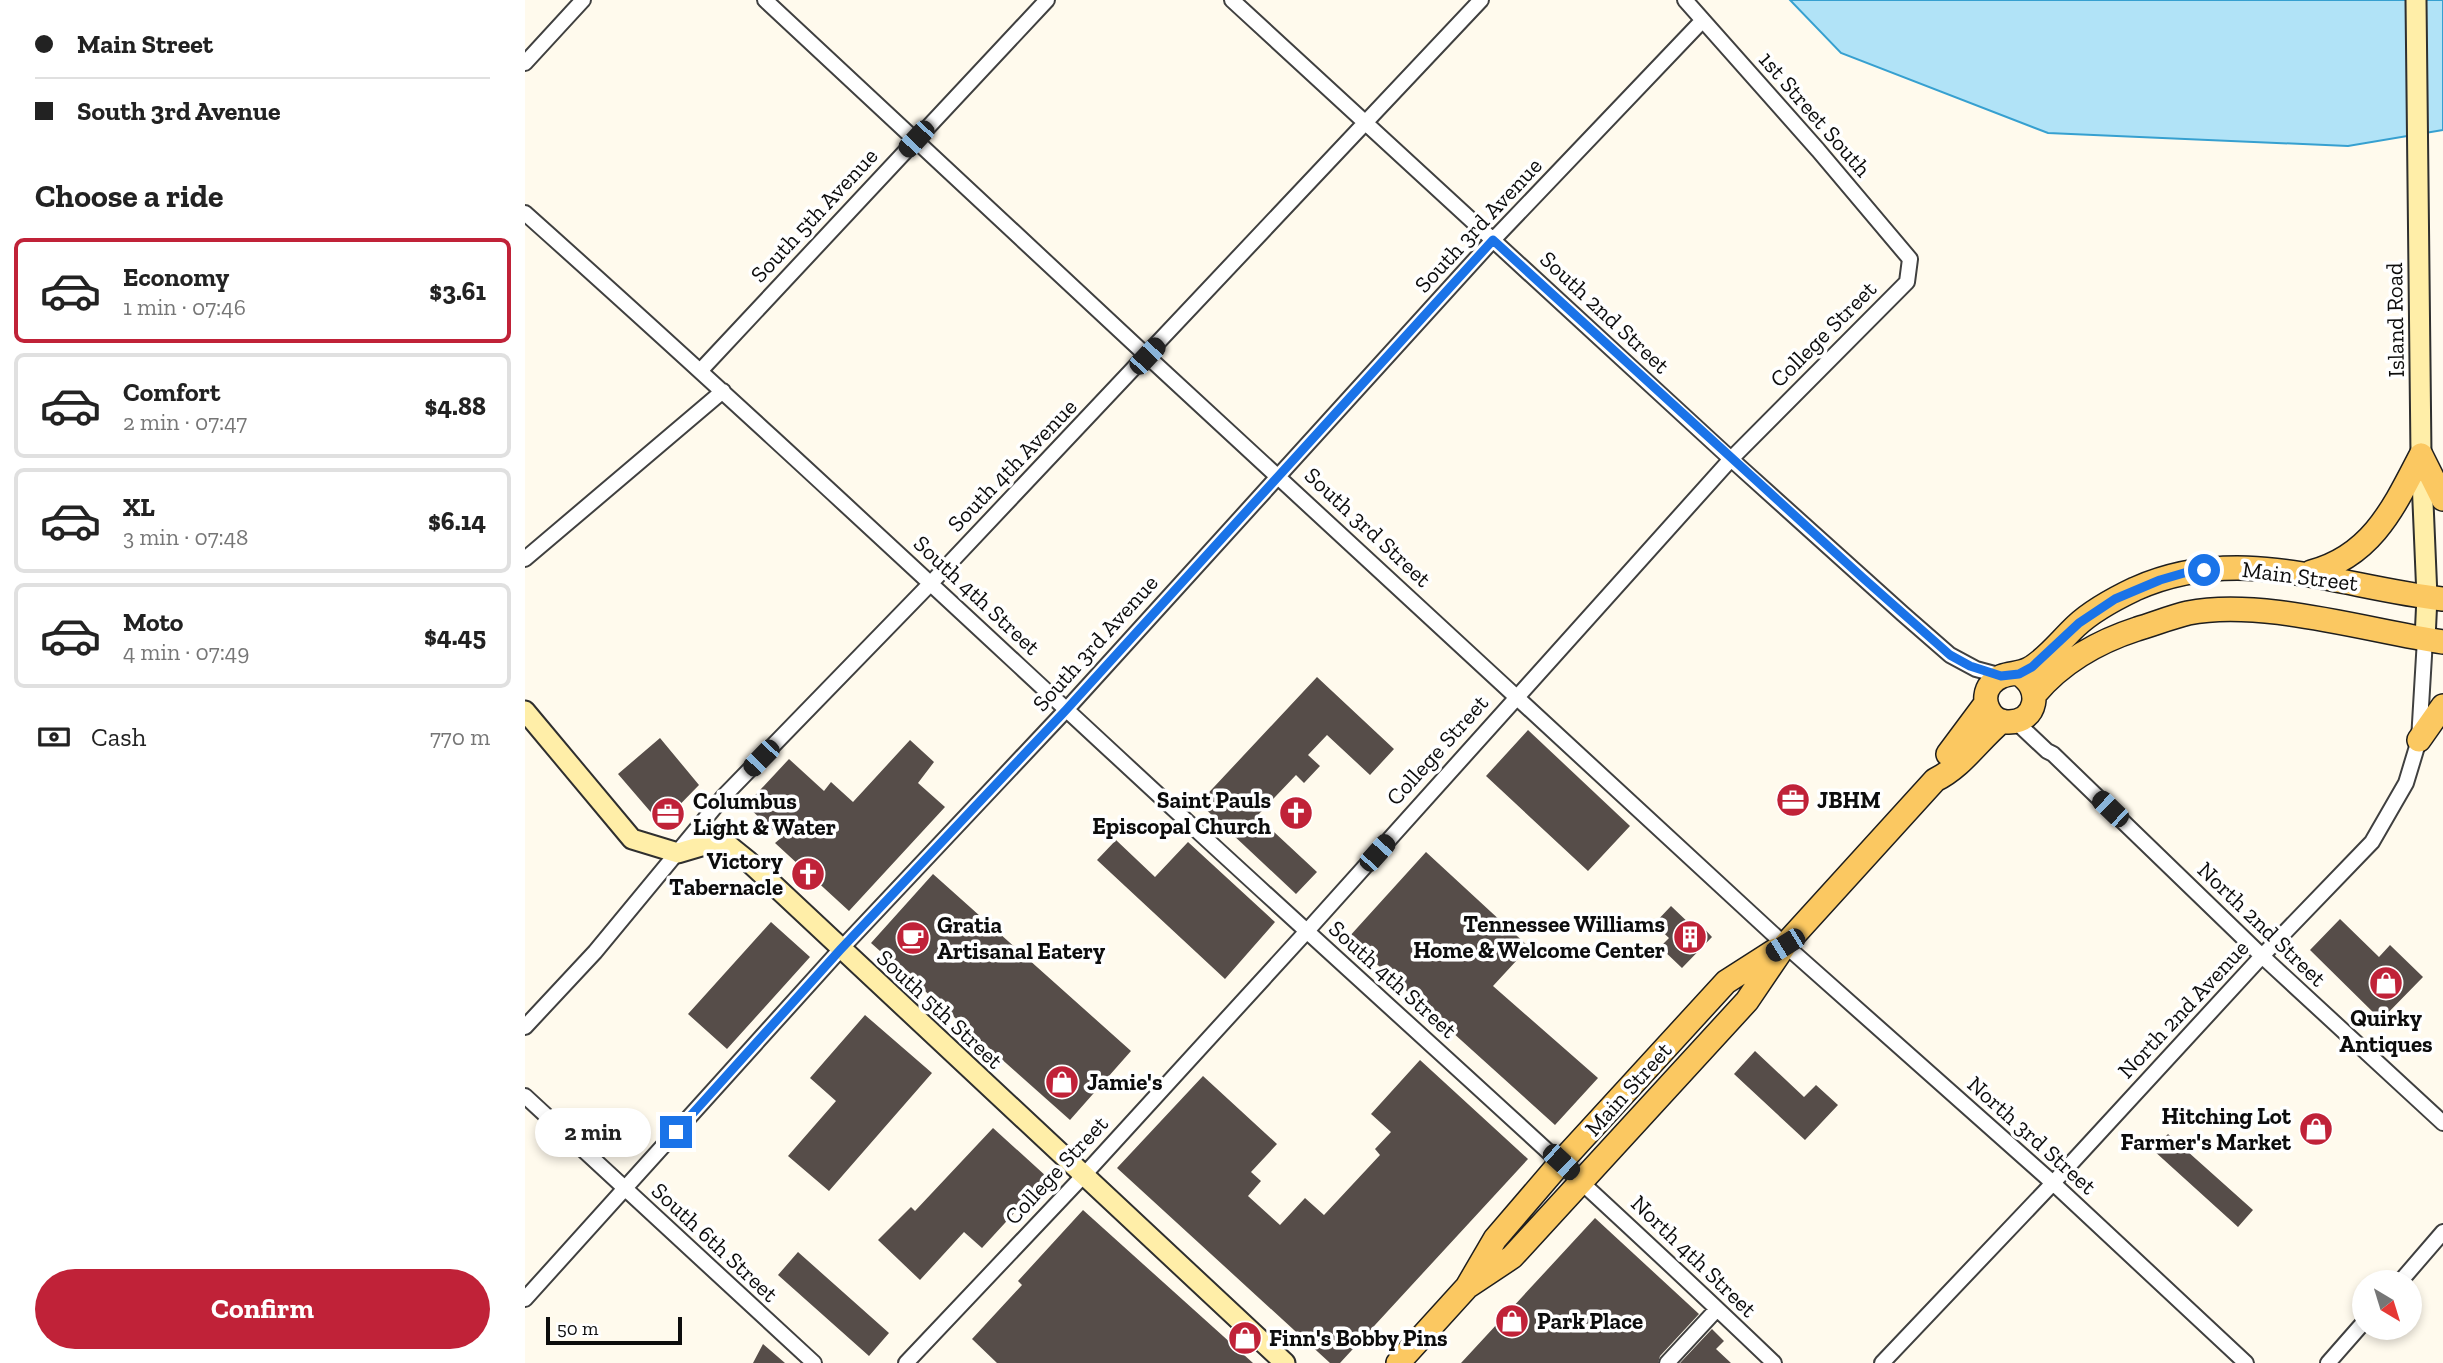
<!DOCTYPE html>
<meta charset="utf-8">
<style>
:root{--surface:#fff;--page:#f2f2f2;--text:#222;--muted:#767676;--line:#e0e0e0;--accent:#c02238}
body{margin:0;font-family:"Zilla Slab",serif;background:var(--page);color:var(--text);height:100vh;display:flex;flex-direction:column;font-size:26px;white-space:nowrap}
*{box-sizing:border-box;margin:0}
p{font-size:23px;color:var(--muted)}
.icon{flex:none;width:38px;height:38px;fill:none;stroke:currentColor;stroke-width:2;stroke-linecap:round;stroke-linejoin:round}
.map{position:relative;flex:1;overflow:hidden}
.details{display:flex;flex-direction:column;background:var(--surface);width:525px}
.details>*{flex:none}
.top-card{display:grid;align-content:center;height:154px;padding:0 35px;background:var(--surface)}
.needle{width:46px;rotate:142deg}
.fabs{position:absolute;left:1827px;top:1270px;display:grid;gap:14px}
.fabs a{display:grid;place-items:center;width:70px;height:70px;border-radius:50%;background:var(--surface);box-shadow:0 4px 10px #0003;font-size:35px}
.scale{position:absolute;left:21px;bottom:18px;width:136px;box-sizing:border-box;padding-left:7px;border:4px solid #0d0d0d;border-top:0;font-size:19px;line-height:24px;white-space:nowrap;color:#0d0d0d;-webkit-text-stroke:5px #fff;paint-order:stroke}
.end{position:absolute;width:32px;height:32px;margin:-16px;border:9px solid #1a73e8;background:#fff;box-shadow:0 0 0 4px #fff}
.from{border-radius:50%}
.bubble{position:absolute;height:49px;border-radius:24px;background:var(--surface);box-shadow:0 4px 10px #0003;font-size:23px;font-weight:700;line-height:49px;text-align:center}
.car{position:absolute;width:21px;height:42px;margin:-21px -10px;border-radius:9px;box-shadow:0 0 5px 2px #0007;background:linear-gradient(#222 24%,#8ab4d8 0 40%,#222 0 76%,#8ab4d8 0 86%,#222 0)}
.top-card b{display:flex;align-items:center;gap:24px;height:66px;font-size:26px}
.top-card b+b{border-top:2px solid var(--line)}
.top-card i{width:18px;height:18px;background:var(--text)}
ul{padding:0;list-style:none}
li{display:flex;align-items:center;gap:21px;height:105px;margin:0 14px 10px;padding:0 21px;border:4px solid var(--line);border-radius:10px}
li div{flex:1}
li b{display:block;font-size:26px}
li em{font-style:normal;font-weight:700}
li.current{border-color:var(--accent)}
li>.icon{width:63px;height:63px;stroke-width:1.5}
h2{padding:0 35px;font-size:32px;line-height:84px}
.pay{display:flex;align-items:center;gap:18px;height:77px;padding:0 35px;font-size:26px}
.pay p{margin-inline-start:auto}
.primary-button{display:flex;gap:14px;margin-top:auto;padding:14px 35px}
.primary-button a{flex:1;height:80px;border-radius:42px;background:var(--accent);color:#fff;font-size:28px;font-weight:700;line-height:80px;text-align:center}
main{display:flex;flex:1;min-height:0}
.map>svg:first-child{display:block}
.water{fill:#b1e3f7;stroke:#36a0d0;stroke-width:2}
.building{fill:#564d49}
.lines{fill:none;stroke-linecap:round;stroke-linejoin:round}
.street-casing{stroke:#404040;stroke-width:18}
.secondary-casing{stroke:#2f2f2f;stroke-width:23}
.primary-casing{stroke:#1e1e1e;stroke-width:26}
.street{stroke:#fff;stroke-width:14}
.secondary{stroke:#ffeea8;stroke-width:19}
.primary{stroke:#fbc861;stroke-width:23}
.route{stroke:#1a73e8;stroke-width:9}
.labels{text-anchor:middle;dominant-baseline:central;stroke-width:7;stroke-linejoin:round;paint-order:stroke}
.street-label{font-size:23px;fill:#0d0d0d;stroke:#fff}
.poi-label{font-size:23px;font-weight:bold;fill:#0d0d0d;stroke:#fff;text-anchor:start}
</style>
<main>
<section class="details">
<div class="top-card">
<b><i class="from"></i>Main Street</b>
<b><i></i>South 3rd Avenue</b>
</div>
<h2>Choose a ride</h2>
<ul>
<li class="current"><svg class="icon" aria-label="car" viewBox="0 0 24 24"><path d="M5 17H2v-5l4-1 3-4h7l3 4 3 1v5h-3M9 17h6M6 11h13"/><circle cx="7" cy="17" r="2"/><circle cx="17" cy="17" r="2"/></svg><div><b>Economy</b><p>1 min · 07:46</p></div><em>$3.61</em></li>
<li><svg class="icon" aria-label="car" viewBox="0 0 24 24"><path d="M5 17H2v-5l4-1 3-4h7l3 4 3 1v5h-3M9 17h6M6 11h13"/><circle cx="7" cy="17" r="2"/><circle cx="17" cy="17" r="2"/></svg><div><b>Comfort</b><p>2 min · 07:47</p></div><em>$4.88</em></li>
<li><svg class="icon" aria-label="car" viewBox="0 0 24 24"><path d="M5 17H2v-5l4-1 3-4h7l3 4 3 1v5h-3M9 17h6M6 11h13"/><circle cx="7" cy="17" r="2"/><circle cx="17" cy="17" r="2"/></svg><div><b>XL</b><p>3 min · 07:48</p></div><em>$6.14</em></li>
<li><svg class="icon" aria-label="car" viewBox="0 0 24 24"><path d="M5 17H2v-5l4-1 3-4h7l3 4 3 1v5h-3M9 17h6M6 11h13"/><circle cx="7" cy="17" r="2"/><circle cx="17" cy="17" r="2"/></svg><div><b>Moto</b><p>4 min · 07:49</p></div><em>$4.45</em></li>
</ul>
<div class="pay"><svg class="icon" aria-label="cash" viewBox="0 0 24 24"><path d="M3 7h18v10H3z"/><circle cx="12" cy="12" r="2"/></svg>Cash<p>770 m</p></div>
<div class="primary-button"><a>Confirm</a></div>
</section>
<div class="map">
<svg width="1918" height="1363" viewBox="0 0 1918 1363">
<rect width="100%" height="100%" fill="#fffaed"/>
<path class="water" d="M1265,0H1918V130L1823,146L1523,133L1316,53Z"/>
<path class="building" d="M792,677L869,749L845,775L802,735L783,755L795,766L779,783L771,775L732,816L792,872L771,894L674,803Z
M1003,730L1105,826L1063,871L961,776Z
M135,738L174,785L136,824L93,774Z
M385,740L409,762L393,783L420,807L324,911L250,843L256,838L221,805L264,759L299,791L306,782L328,802Z
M591,840L630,877L663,842L750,922L700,979L572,860Z
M901,852L1004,947L968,986L1073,1078L1030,1125L823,938Z
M408,874L606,1051L545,1120L346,943Z
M1146,906L1168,927L1173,922L1187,937L1157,968L1135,947L1144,938L1129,924Z
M1815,919L1854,957L1865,945L1898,977L1856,1020L1785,950Z
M246,922L285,957L202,1049L163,1014Z
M340,1015L407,1073L304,1191L263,1156L311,1101L285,1078Z
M1230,1051L1279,1097L1291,1085L1313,1105L1280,1140L1209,1074Z
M895,1060L1003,1159L815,1363H805L592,1168L678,1076L752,1144L726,1172L736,1181L723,1196L755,1225L780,1198L799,1215L855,1155L850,1149L866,1132L846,1114Z
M468,1128L522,1177L457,1248L439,1232L395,1280L353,1240L386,1207L390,1211Z
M1643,1134L1728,1210L1713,1227L1628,1150Z
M558,1210L728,1363H472L447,1339L497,1285L493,1281Z
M1070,1218L1174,1314L1135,1356L1133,1363H936Z
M273,1252L364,1333L344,1356L253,1275Z
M1187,1329L1199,1341L1191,1349L1206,1363H1155Z
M238,1344L260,1363H228Z"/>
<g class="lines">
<g class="street-casing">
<path id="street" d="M240,0L622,356L1260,945L1528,1183L1721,1363
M707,0L1206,459L1378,614L1425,655L1451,669L1477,676
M0,63L58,0
M0,213C225,414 444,620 666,825C860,1004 1058,1180 1249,1363
M176,370L522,0
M0,559L198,391
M1490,721L1522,751L1528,754L1737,956L1918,1123
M0,1027L70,952L199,796L406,583L956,0
M0,1096L289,1363
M1874,1283L1918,1232
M0,1299L315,950L541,710L968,240L1177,21
M381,1363L559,1175L782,931L1206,459L1382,282L1385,259L1293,150L1160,0
M1142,1363L1192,1309
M1357,1363L1528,1183L1737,956L1847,842L1881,783L1894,740L1900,639
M1803,1363L1839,1322"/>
</g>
<g class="secondary-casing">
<path id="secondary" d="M1891,0L1896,455L1902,597L1900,639
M0,711L107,839L153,853L197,840L223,861L760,1363"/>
</g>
<g class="primary-casing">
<path id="primary" d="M1896,455L1918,499
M1786,572C1847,556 1869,507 1896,455
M1494,674C1518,688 1512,722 1484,722C1464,723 1454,698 1466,684C1477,671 1491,676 1504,669C1522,659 1536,640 1551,626C1568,610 1589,599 1610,589C1715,542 1812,587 1918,599
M1510,694C1537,662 1572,642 1612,629C1629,624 1646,617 1663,613C1736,598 1844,631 1918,642
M1894,740L1918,706
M1423,754L1461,703
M942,1287L987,1257L1222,1001L1260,945L1410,780C1437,767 1454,740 1477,721
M873,1363L942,1287L970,1239L1036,1162L1201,982L1251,950"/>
</g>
<use href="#street" class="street"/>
<use href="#secondary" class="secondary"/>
<use href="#primary" class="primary"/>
</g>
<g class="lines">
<path class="route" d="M151,1132L315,950L541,710L968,240L1338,578L1425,655L1445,666L1476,676L1494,674L1507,667L1554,623L1590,599L1635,580L1659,573L1679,570"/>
</g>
<defs>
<g id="office-disc" transform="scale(1.75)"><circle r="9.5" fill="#c02238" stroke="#fff"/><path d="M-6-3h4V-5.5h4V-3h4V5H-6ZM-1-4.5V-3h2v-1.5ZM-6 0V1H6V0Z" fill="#fff"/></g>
<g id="church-disc" transform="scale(1.75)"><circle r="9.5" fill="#c02238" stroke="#fff"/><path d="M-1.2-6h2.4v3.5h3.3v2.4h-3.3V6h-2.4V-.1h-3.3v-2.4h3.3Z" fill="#fff"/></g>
<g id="building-disc" transform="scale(1.75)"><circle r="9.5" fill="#c02238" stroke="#fff"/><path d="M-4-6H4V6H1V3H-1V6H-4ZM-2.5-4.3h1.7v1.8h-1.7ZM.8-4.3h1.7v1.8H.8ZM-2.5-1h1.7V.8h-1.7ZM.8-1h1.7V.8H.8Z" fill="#fff"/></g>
<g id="cafe-disc" transform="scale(1.75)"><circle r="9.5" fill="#c02238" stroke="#fff"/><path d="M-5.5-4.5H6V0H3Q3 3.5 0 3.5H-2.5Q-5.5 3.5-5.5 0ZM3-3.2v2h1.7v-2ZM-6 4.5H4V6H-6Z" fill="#fff"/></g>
<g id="shop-disc" transform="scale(1.75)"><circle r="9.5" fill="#c02238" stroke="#fff"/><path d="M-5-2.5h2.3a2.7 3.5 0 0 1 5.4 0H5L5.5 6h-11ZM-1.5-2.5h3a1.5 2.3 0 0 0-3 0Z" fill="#fff"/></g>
</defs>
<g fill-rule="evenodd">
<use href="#office-disc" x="1268" y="800"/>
<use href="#church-disc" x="771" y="813"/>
<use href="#office-disc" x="143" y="814"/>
<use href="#church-disc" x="283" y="874"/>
<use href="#building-disc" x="1165" y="937"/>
<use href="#cafe-disc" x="388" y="938"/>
<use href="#shop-disc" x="1861" y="983"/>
<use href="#shop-disc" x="537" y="1082"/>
<use href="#shop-disc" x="1791" y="1129"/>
<use href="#shop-disc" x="987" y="1321"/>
<use href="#shop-disc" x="720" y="1338"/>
</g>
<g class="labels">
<g class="street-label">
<text transform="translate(1290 114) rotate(49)">1st Street South</text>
<text transform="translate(289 215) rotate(-47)">South 5th Avenue</text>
<text transform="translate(953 225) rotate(-47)">South 3rd Avenue</text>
<text transform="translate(1080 312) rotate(43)">South 2nd Street</text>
<text transform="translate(1870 320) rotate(-91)">Island Road</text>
<text transform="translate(1298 334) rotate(-45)">College Street</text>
<text transform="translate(487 465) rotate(-46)">South 4th Avenue</text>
<text transform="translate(843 527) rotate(43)">South 3rd Street</text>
<text transform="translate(1775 576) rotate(7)">Main Street</text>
<text transform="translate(452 595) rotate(43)">South 4th Street</text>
<text transform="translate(570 643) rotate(-48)">South 3rd Avenue</text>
<text transform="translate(912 750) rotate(-48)">College Street</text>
<text transform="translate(1737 924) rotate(44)">North 2nd Street</text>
<text transform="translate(868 979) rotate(42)">South 4th Street</text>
<text transform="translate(415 1009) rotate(43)">South 5th Street</text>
<text transform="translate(1658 1009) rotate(-47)">North 2nd Avenue</text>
<text transform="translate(1103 1089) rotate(-48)">Main Street</text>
<text transform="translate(1507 1135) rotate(42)">North 3rd Street</text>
<text transform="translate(531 1170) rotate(-47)">College Street</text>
<text transform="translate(190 1242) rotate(43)">South 6th Street</text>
<text transform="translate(1169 1256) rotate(44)">North 4th Street</text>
</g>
<g class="poi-label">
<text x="746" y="800" text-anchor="end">Saint Pauls<tspan x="746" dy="26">Episcopal Church</tspan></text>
<text x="1292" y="800">JBHM</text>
<text x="168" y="801">Columbus<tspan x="168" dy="26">Light &amp; Water</tspan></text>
<text x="258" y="861" text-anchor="end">Victory<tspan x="258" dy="26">Tabernacle</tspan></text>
<text x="1140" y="924" text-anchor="end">Tennessee Williams<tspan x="1140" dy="26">Home &amp; Welcome Center</tspan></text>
<text x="412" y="925">Gratia<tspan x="412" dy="26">Artisanal Eatery</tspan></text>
<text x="1861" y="1018" text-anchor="middle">Quirky<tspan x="1861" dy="26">Antiques</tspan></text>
<text x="562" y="1082">Jamie's</text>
<text x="1766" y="1116" text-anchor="end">Hitching Lot<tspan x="1766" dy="26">Farmer's Market</tspan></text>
<text x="1012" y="1321">Park Place</text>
<text x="744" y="1338">Finn's Bobby Pins</text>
</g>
</g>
</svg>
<div class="fabs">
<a><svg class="needle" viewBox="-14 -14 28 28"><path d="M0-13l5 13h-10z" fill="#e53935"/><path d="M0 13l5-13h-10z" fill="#767676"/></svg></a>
</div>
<div class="scale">50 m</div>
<i class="end from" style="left:1679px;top:570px"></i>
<i class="end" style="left:151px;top:1132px"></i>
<div class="bubble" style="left:10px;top:1108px;width:116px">2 min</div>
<i class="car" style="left:391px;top:139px;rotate:223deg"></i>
<i class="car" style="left:622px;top:356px;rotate:43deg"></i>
<i class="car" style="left:236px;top:758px;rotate:224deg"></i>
<i class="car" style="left:1585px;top:809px;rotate:314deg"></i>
<i class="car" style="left:852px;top:853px;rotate:42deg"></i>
<i class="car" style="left:1260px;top:945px;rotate:238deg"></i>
<i class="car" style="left:1036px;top:1162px;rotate:133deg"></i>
</div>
</main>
